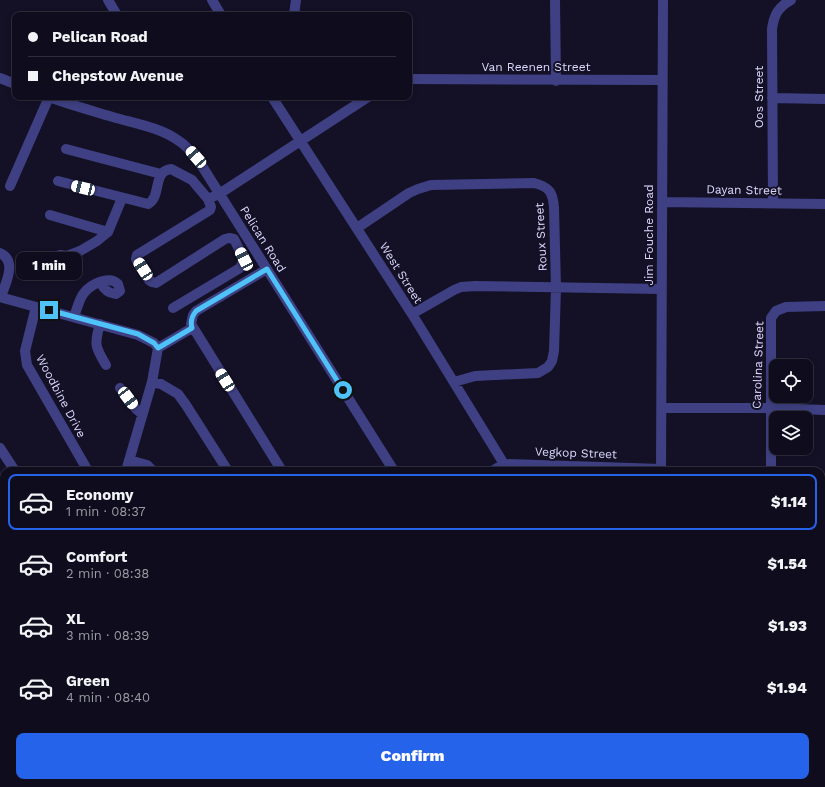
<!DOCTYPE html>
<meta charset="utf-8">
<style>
:root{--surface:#0f0d1d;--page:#1d1b2a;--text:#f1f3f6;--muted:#9b9ca4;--line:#2f2d3b;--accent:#2563eb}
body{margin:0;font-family:"Work Sans",sans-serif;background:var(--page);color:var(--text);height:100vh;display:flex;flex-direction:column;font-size:15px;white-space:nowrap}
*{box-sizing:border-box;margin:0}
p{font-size:13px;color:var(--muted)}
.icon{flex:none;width:22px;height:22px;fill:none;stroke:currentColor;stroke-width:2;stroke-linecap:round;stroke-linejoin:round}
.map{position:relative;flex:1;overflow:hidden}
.drawer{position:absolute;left:0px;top:467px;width:825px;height:320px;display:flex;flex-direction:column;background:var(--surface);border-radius:12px 12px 0 0;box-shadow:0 2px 6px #0003,0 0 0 1px var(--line)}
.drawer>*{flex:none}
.hud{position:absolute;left:12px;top:12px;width:400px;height:88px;border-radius:8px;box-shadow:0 2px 6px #0003,0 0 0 1px var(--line);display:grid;align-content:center;height:88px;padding:0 16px;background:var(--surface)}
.fabs{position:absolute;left:769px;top:359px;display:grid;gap:8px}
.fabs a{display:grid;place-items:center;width:44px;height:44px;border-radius:8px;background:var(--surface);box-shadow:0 2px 6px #0003,0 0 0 1px var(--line);font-size:20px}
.end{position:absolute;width:18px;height:18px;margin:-9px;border:5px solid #4fc3f7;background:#111;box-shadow:0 0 0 2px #111}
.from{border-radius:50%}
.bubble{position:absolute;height:28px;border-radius:8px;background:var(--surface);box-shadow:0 2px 6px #0003,0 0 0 1px var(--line);font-size:13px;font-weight:800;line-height:28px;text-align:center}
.car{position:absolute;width:12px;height:24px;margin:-12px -6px;border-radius:5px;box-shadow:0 0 3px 1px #0007;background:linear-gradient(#fff 24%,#345 0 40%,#fff 0 76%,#345 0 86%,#fff 0)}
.hud b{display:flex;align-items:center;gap:14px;height:38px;font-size:15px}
.hud b+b{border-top:1px solid var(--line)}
.hud i{width:10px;height:10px;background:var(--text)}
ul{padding:7px 0 0;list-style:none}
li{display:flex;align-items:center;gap:12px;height:56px;margin:0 8px 6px;padding:0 8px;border:2px solid transparent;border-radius:8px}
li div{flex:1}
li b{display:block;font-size:15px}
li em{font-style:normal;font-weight:800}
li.active{border-color:var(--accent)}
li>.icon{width:36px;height:36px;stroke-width:1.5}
.cta{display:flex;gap:8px;margin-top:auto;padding:8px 16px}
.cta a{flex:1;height:46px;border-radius:8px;background:var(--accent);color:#fff;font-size:16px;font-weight:800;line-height:46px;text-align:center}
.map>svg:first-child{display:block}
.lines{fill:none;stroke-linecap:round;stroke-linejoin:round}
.minor{stroke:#3f4083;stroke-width:10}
.route{stroke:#4fc3f7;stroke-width:5}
.labels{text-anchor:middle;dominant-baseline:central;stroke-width:4;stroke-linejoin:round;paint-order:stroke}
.street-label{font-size:12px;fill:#dcd9fd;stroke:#141127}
</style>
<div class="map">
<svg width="825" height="787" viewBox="0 0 825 787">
<rect width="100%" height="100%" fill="#141127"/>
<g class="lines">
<path class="minor" d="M108,0L117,15
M212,0L221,15
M555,0L556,81
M294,15L296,0
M0,78L15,84
M409,79L662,80
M272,97L412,314L504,464
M772,98L825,99
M66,149L161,174
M58,181L148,204C162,197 152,171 171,169L192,180L208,199
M10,186L49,97C71,105 93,111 116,118C138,124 161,128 179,141C189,147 195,157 202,166L394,471
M662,202L825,204
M773,203L772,29C774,15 778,7 791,0
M50,215L108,232
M357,228L409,193L418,189L431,185L534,183C550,187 553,193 554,208L556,288L554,351L552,361L548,367L538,373L475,376L454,382
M0,253C18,261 5,284 1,297
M60,255L67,256L80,251L97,241L108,232L122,198
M267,269L196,311L193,315L191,324L282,471
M0,297L138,335L154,343L158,348
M36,307L25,351L27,365L88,471
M173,308L240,268L244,259L234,239L229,238L225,239L156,283L152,282L149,280L136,259L137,255L210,210L211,207L208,199L219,194L368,97
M412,314L454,290L461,287L475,286L661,289
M74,317C77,309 79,299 84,293C91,284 109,275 118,284L120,291L116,294C108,293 104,290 101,283
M100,324C94,344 95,347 106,365
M152,382L161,384L178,394L186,405L228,471
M120,388L136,409L142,414
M662,408H770L825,410
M0,448L15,471
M129,460L147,465L153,471
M126,471L152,382L158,348L192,328
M492,471L504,464L661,469
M661,471L663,0
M771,471V318L776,311L786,307L825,306
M821,515L825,512
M0,516L4,517
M0,581L4,582
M0,628L4,633
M821,641L825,638
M206,783L209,787
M381,783L385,787
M129,787L136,783
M328,787L332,783
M480,787L484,783
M656,787L661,783"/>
</g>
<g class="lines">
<path class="route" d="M49,310L138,334L154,343L158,348L192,328C190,321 192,316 196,311L267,269L343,390"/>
</g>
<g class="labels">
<g class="street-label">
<text x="536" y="67">Van Reenen Street</text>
<text transform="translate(759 97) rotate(-90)">Oos Street</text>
<text transform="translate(744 190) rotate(1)">Dayan Street</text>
<text transform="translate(649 235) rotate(-90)">Jim Fouche Road</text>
<text transform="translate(541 237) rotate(-93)">Roux Street</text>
<text transform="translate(263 239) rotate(58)">Pelican Road</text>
<text transform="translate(401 273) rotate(58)">West Street</text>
<text transform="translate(758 365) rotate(-88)">Carolina Street</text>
<text transform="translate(61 396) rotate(62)">Woodbine Drive</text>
<text transform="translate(576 453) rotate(2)">Vegkop Street</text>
</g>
</g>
</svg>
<div class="fabs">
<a><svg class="icon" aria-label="locate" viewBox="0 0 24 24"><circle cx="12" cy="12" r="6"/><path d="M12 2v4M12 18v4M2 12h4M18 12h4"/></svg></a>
<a><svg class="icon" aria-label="layers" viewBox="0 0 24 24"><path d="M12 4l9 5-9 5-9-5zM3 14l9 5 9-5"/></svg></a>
</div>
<i class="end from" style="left:343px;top:390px"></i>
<i class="end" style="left:49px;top:310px"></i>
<div class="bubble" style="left:16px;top:252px;width:66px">1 min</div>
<i class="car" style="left:196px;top:157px;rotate:319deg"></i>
<i class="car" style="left:83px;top:188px;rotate:284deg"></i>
<i class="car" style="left:244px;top:259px;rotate:333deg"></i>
<i class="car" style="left:143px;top:269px;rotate:327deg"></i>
<i class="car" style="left:225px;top:380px;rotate:328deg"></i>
<i class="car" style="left:128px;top:398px;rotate:143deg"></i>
<div class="hud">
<b><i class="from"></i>Pelican Road</b>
<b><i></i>Chepstow Avenue</b>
</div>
<section class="drawer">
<ul>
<li class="active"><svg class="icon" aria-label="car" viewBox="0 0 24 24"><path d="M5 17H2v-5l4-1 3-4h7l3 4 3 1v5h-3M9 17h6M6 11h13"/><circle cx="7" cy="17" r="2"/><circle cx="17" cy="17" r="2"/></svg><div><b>Economy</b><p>1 min · 08:37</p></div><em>$1.14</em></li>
<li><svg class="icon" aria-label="car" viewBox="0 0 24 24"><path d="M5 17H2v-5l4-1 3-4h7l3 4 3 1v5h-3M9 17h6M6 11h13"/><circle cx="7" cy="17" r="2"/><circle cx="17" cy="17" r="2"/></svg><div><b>Comfort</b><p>2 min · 08:38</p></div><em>$1.54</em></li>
<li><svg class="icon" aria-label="car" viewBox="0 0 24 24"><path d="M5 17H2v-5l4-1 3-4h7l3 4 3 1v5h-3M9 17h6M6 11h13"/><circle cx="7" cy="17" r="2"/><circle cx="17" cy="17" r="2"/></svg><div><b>XL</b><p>3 min · 08:39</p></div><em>$1.93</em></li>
<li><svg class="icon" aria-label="car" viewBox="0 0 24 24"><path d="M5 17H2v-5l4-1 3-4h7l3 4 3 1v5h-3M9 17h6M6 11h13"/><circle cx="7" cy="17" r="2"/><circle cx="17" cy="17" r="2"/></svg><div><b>Green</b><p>4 min · 08:40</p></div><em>$1.94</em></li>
</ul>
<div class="cta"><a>Confirm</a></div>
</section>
</div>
